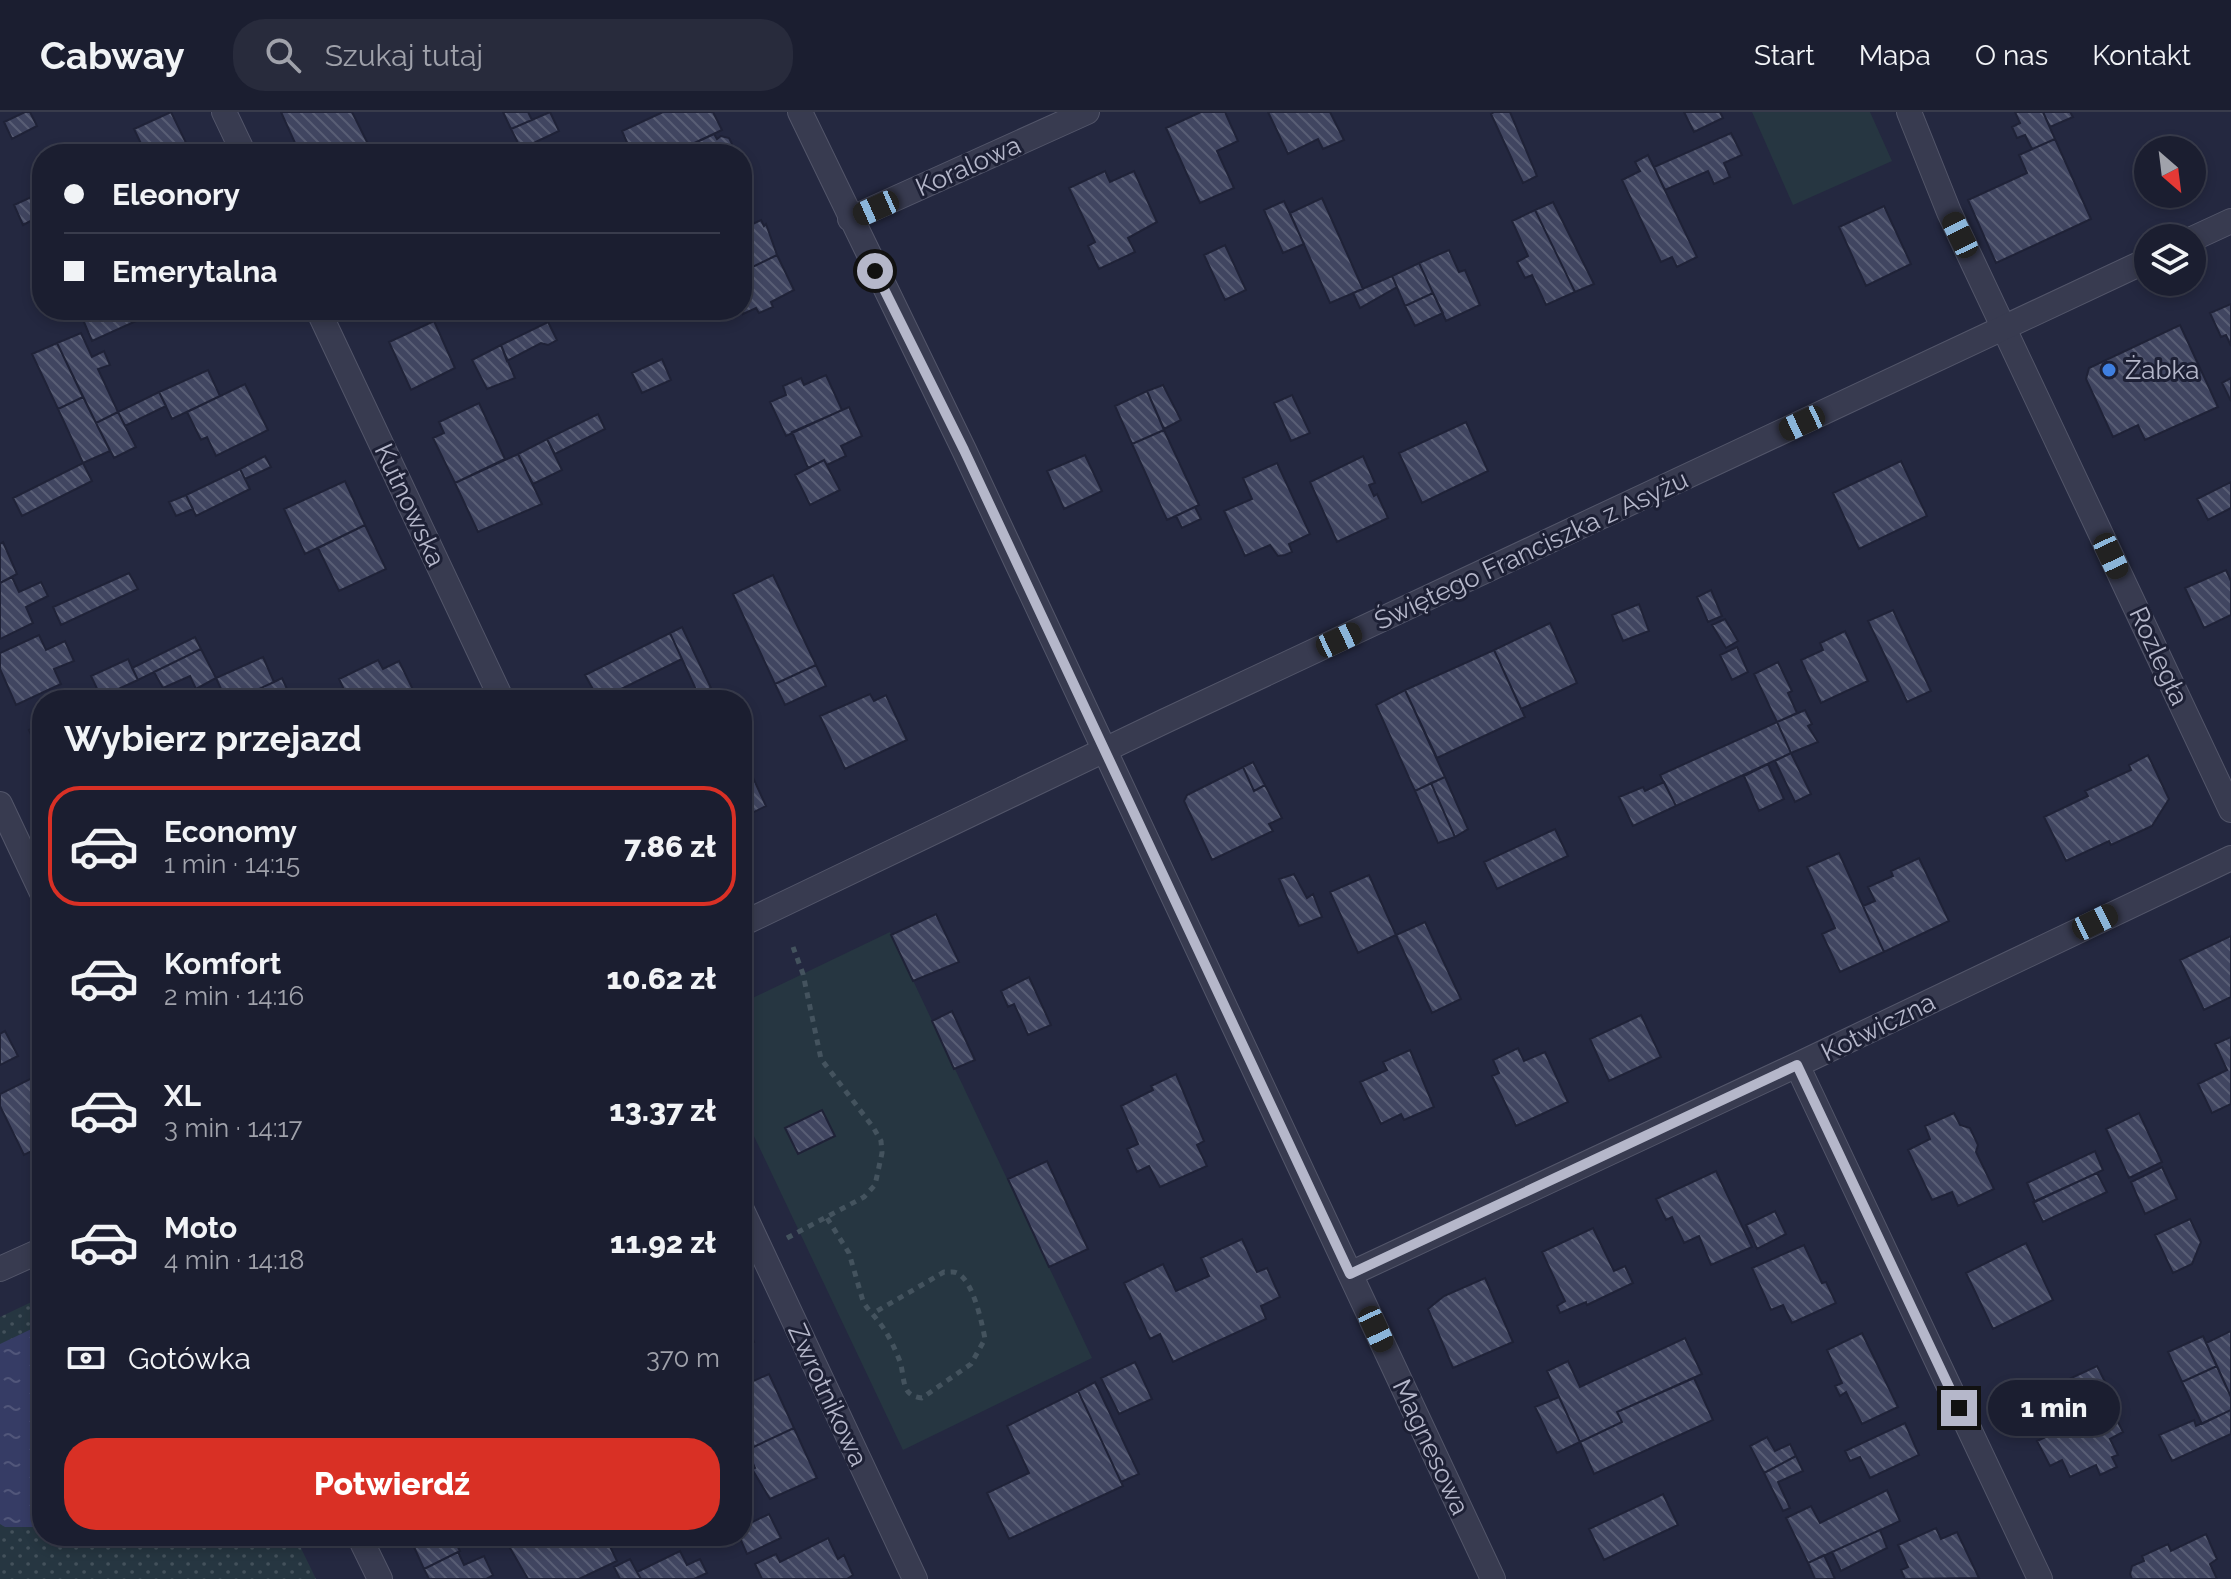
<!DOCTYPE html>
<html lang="pl">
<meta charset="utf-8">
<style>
:root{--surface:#1b1e30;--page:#282b3c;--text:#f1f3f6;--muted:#a0a2ab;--line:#393c4c;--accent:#d93025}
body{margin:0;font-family:Raleway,sans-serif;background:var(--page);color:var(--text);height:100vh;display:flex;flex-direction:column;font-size:30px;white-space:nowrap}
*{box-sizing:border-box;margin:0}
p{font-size:26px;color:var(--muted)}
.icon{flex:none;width:44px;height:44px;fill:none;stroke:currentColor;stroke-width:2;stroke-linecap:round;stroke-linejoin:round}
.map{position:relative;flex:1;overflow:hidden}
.panel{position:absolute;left:32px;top:578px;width:720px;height:856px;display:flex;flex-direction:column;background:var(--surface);border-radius:32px;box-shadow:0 4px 12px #0003,0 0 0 2px var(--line)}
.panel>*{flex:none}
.top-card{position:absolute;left:32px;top:32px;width:720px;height:176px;border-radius:32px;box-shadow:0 4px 12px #0003,0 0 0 2px var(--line);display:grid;align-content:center;height:176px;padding:0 32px;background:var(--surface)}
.needle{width:52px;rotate:152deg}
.controls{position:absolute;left:2134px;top:24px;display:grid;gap:16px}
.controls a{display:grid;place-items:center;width:72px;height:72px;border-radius:50%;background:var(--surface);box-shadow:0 4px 12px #0003,0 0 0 2px var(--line);font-size:40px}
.end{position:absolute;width:36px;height:36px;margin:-18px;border:10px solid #b5b7ca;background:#111;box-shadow:0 0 0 4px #111}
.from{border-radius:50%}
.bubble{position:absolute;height:56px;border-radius:28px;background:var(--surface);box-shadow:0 4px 12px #0003,0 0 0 2px var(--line);font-size:26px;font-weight:800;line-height:56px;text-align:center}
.car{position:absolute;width:24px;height:48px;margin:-24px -12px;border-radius:10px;box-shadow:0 0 6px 2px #0007;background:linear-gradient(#222 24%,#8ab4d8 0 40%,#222 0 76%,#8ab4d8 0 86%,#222 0)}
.top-card b{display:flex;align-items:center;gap:28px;height:76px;font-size:30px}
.top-card b+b{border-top:2px solid var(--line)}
.top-card i{width:20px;height:20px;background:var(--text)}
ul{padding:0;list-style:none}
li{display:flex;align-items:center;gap:24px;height:120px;margin:0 16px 12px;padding:0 16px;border:4px solid transparent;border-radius:32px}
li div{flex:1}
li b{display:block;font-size:30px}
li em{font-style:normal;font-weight:800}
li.current{border-color:var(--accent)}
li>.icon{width:72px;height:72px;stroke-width:1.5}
h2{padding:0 32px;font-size:36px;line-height:96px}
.pay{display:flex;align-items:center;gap:20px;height:88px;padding:0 32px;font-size:30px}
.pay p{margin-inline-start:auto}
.action{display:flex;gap:16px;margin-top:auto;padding:16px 32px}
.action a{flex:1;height:92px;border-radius:32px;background:var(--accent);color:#fff;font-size:32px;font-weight:800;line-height:92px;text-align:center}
header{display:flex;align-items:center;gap:48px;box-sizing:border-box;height:112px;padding:0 40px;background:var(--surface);border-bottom:2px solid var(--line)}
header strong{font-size:38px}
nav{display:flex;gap:44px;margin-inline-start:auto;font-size:28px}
.search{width:560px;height:72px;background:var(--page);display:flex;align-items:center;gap:20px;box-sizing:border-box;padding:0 28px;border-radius:32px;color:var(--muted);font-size:30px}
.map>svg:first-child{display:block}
.grass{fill:url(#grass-dots)}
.green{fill:#263641}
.water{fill:url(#water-ripples)}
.building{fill:url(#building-back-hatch);stroke:#1f2237;stroke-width:2}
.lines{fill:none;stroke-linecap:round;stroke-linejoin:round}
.minor-casing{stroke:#53566a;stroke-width:26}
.tertiary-casing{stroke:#53566a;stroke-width:26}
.path{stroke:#44535e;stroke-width:5;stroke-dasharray:6 6;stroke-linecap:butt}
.minor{stroke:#383b50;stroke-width:24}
.tertiary{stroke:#383b50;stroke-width:24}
.route{stroke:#b5b7ca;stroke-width:10}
.shop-dot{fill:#3f7fe0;stroke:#1d2035;stroke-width:3}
.labels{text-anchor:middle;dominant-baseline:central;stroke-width:6;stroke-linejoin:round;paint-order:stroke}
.street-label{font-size:26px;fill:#b5b7ca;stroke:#1d2035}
.poi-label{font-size:26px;fill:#b5b7ca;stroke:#1d2035;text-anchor:start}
</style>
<header>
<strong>Cabway</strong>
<div class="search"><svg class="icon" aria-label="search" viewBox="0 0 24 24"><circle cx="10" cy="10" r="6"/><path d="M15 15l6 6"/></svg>Szukaj tutaj</div>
<nav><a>Start</a><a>Mapa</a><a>O nas</a><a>Kontakt</a></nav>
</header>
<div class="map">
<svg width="2231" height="1467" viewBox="0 0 2231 1467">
<defs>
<pattern id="grass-dots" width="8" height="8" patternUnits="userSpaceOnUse" patternTransform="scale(2)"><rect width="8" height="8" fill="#263641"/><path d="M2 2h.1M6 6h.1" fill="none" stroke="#43515b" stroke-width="1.8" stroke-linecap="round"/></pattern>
<pattern id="water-ripples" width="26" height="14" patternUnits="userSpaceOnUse" patternTransform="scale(2)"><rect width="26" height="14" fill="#363c65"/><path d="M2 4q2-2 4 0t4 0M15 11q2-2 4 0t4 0" fill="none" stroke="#51567a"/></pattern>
<pattern id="building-back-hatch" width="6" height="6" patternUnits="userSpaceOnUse" patternTransform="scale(2)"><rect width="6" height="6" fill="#404560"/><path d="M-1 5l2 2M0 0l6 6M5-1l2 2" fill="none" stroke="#595e75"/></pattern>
</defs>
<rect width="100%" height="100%" fill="#242840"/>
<path class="grass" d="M42,1185V1424H295L316,1467H0V1205Z"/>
<path class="green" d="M1752,0H1870L1892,49L1793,93Z
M890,820L1092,1246L903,1338L742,999V891Z"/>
<path class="water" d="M42,1212V1415H5L0,1412V1232Z"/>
<path class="building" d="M25,0H30L37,14L12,27L4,10Z
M171,0L189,37L179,42H146L134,17Z
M281,0H352L373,42H300Z
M503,0H528L532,8L511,17Z
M550,0L559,19L521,37L511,17Z
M663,0H713L722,18L671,42H632L622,19Z
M1201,0H1225L1238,29L1217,39L1234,76L1200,91L1166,16Z
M1268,0H1330L1344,28L1323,37L1318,27L1288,42Z
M1494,0H1510L1537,64L1523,71L1491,2Z
M1684,0H1720L1723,6L1694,20Z
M2015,0H2043L2055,27L2032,37L2025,23L2017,26L2012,15L2020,11Z
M2043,0H2070L2073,5L2050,15Z
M1731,21L1742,43L1724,51L1730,65L1714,72L1708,59L1665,78L1654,55Z
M714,22L717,27L721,24L729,26L732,32L726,42H671Z
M2055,27L2091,107L1996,151L1968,88L2027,61L2019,43Z
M1648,43L1697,145L1677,155L1672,145L1661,150L1622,68L1640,59L1635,50Z
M1105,59L1110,70L1134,59L1157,110L1128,126L1135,140L1099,157L1088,134L1095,130L1069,76Z
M42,80V103L23,113L14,93Z
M1322,86L1363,177L1330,191L1290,101Z
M1284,89L1304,132L1283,141L1264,98Z
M1553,90L1594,172L1575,180L1535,98Z
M1884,94L1911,152L1866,174L1839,115Z
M1535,98L1575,180L1546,193L1532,163L1525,166L1517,150L1528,144L1512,109Z
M761,108L764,114L766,112L777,143L742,160V117Z
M1225,133L1246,178L1225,188L1204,143Z
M1449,138L1459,160L1465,158L1480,193L1446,209L1419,151Z
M777,143L794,178L771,190L773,195L759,201L756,196L743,202L742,160Z
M1419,151L1433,181L1405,194L1392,164Z
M1392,164L1397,175L1360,196L1353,181Z
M1433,181L1443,201L1415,214L1405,194Z
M2231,192V234L2226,223L2221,225L2210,201Z
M93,198H142L145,205L92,229L81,203Z
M434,209L455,256L411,278L389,230Z
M548,210L557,228L548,233L541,231L507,249L501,233Z
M2180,213L2218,295L2145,328L2138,313L2113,325L2086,267L2089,256Z
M81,221L92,245L104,239L110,253L98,257L118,300L96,311L57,231Z
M57,231L83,285L58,297L32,242Z
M501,233L515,266L487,277L472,248Z
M662,247L671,268L642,281L632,261Z
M208,258L220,284L172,307L159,280Z
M826,263L842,298L786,324L770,290L786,283L783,274L801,266L804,273Z
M2231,266V289L2222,271Z
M245,272L268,318L216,344L207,325L201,328L187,300Z
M1163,273L1181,308L1164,317L1147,279Z
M1147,279L1164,318L1132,332L1115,294Z
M159,280L166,294L125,314L118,300Z
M1292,283L1310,321L1291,329L1274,291Z
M83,285L110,339L83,351L58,297Z
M479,291L505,347L455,371L433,326L444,321L439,310Z
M849,295L862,324L841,334L846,344L827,353L824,348L808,356L792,320Z
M118,300L136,335L114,346L96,311Z
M598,302L605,317L555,342L547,327Z
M1466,310L1488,359L1422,391L1399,341Z
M1164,318L1199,393L1167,408L1132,332Z
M547,327L562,358L533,372L518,342Z
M518,342L542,392L478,420L455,371Z
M1085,343L1102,379L1064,397L1047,359Z
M265,344L271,355L245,367L240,357Z
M1363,344L1375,371L1369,373L1374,384L1377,382L1388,406L1337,430L1310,370Z
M824,348L840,378L810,393L795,363Z
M1901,349L1927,404L1859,437L1833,381Z
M83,351L92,369L22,404L13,386Z
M1277,351L1310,422L1289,432L1292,440L1285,443L1278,444L1270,433L1245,444L1224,399L1252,387L1243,366Z
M240,357L250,377L196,404L186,383Z
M345,369L365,413L305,442L284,397Z
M2231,370V396L2208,408L2197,387Z
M186,383L193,397L176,404L169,390Z
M1195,395L1201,407L1182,416L1176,404Z
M365,413L386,457L339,479L318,436Z
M3,430L17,462L0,471V432Z
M2226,458L2231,469V503L2204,516L2185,476Z
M129,461L138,477L61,513L53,495Z
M773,463L816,553L775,572L733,482Z
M12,465L19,480L41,470L48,484L26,495L33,511L0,527V471Z
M1711,478L1722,504L1708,510L1697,485Z
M1639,492L1649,519L1623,529L1612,503Z
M1893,498L1931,579L1907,590L1868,509Z
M1725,507L1738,529L1726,536L1712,513Z
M1550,511L1577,571L1521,597L1494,538Z
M682,515L711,576L698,582L670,521Z
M1845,519L1868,569L1821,591L1801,548L1823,538L1820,531Z
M670,521L682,547L599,588L585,563Z
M39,523L46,538L65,529L74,549L54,557L61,572L16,593L0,557V541Z
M195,525L201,537L138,568L132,556Z
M1737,535L1748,560L1732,568L1720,543Z
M201,537L216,566L196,577L190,564L163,576L154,560Z
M1494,538L1525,605L1437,646L1405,578Z
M263,545L274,570L235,588H226L216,566Z
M128,547L138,568L101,585L91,564Z
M378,548L383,557L399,549L418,588H349L339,567Z
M1778,550L1792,579L1788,581L1797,601L1777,610L1754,562Z
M816,553L826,574L785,593L775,572Z
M282,566L292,588H235L274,570Z
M1405,578L1445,665L1415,679L1376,593Z
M870,582L874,589L886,583L907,628L845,657L820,604Z
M1805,598L1812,612L1808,614L1818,630L1791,641L1777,610Z
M1777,610L1791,641L1676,694L1660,663Z
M42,612V647L29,618Z
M1791,641L1811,682L1795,690L1775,649Z
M742,642L766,694L742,706Z
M2148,643L2169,687L2152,714L2111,733L2109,729L2066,749L2044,705L2088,684L2085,679L2131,658L2129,653Z
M1253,650L1265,673L1254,679L1243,655Z
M1768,652L1784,687L1759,699L1744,664Z
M1243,655L1254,679L1265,673L1282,706L1269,712L1273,719L1212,748L1184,689L1187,683Z
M1445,665L1468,717L1455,725L1431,671Z
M1664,670L1676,694L1633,714L1619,685L1643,675L1645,679Z
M1431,671L1455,725L1438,731L1415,679Z
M1555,717L1568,744L1497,777L1484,750Z
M1839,741L1884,840L1840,860L1822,822L1835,816L1807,755Z
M1919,746L1949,809L1884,840L1863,794L1875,789L1868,775L1893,764L1891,759Z
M1294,762L1307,786L1313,782L1322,805L1299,814L1279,767Z
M1369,763L1396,823L1358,841L1330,780Z
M936,802L959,850L913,869L891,823Z
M1425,810L1461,887L1432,901L1396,823Z
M2231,824V885L2204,898L2180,848Z
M1029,865L1051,913L1028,923L1014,892L1008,895L1001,879Z
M952,899L975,948L954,957L932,909Z
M1641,903L1661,945L1609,969L1590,927Z
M5,919L18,944L0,953V922Z
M2231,925V992L2212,1001L2198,972L2227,958L2215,932Z
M1518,936L1524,949L1545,940L1568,990L1516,1014L1492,964L1499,961L1493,948Z
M1410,938L1434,995L1404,1008L1401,1002L1381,1012L1360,970L1387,958L1383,950Z
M42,961V1034L24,1043L0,994V982Z
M1176,962L1204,1029L1197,1033L1207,1054L1160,1075L1149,1054L1137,1060L1127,1037L1138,1032L1121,994L1153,978L1151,974Z
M822,998L835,1024L798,1042L785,1016Z
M1954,1001L1960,1013L1970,1016L1978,1033L1976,1040L1994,1077L1958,1094L1952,1080L1932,1088L1908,1038L1930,1027L1925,1014Z
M2139,1001L2162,1050L2129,1066L2106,1017Z
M2095,1039L2103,1058L2035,1090L2027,1071Z
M1047,1049L1088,1137L1049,1155L1008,1067Z
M2162,1055L2177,1087L2145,1102L2131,1070Z
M1716,1059L1752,1135L1711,1153L1699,1124L1684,1131L1672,1105L1666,1108L1656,1087Z
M2097,1061L2107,1080L2043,1110L2033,1090Z
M1775,1099L1786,1122L1757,1137L1746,1113Z
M2190,1107L2201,1130L2192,1152L2173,1161L2155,1123Z
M1593,1116L1614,1159L1625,1154L1633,1171L1587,1193L1586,1190L1560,1201L1557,1194L1565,1189L1542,1140Z
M1242,1127L1257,1160L1267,1156L1280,1185L1261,1194L1266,1207L1173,1250L1160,1222L1150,1227L1124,1171L1163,1152L1176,1179L1209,1164L1201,1146Z
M2026,1131L2053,1188L1993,1217L1966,1161Z
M1804,1133L1822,1171L1826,1170L1836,1191L1792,1211L1783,1193L1771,1198L1752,1156Z
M1485,1166L1513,1230L1453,1256L1428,1197L1444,1184Z
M742,1204L754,1230L742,1235Z
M2231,1219V1285L2206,1231Z
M1862,1221L1898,1295L1862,1312L1846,1280L1840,1284L1835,1274L1842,1271L1827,1238Z
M2203,1224L2217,1254L2182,1270L2168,1240Z
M1685,1226L1702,1262L1617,1300L1622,1310L1580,1330L1547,1259L1568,1249L1580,1275Z
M1135,1250L1152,1287L1119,1302L1101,1266Z
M2097,1254L2120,1299L2114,1302L2123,1320L2110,1327L2118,1343L2112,1345L2117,1355L2100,1363L2096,1353L2070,1365L2062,1348L2050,1354L2037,1329L2050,1323L2041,1305L2064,1295L2054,1274Z
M2217,1254L2231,1285V1298L2202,1312L2182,1270Z
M769,1262L794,1316L747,1338L742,1327V1274Z
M1694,1266L1713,1308L1594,1362L1580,1330L1622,1310L1617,1300Z
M1095,1270L1139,1362L1121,1370L1078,1279Z
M1078,1279L1123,1374L1009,1427L987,1381L1029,1361L1007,1314Z
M1559,1285L1580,1330L1557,1341L1535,1295Z
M2231,1298V1322L2172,1349L2159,1323L2194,1308L2196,1314Z
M1905,1311L1919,1343L1870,1366L1860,1345L1850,1349L1845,1339Z
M794,1316L817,1366L770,1387L752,1357L755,1356L747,1338Z
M1767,1325L1775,1339L1790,1332L1796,1344L1764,1361L1750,1334Z
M1796,1344L1803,1359L1778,1370L1790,1396L1783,1399L1764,1361Z
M1887,1378L1900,1409L1808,1451L1786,1406L1811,1394L1820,1411Z
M1663,1382L1678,1413L1604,1448L1589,1417Z
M769,1402L781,1426L747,1442L739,1424H742V1415Z
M1936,1416L1941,1427L1957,1420L1979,1466L1905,1467L1901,1458L1908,1455L1898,1433Z
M1880,1418L1887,1436L1841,1459L1832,1440Z
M2206,1422L2217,1447L2210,1452L2217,1467H2132L2130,1462L2132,1454L2144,1449L2142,1444L2168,1432L2171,1439Z
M409,1424H452L460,1439L424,1457Z
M503,1424H605L617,1449L579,1467H528Z
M828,1426L838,1447L844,1443L853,1463L847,1467H762L755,1452L776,1442L780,1450Z
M680,1439L687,1453L700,1447L707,1461L694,1467H641L637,1460Z
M458,1440L464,1453L484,1444L493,1463L486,1467H429L424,1457Z
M1824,1443L1835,1467H1815L1808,1451Z
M630,1447L637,1460L641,1467H620L614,1455Z"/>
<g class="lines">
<g class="minor-casing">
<path id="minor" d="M224,0L244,42
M800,0L964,338L1493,1467
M1909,0L1949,100L2231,698
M850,107L1087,0
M318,198L502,588
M0,692L42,781
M1797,953L2040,1467
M742,1098L915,1467
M1350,1162L1797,953L2231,746
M359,1424L380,1467"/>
</g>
<g class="tertiary-casing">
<path id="tertiary" d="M2192,127L2231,109
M742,812L1165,609L2148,148
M0,1157L42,1138"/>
</g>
<path class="path" d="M827,1106L849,1141L863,1189C867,1197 873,1202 878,1209C887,1219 894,1235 899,1247C906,1264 899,1284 922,1286L971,1252L985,1227C982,1211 973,1168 957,1161C953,1159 948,1161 944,1160L872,1202
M787,1126L864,1085L875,1073L882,1041L881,1029L873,1015L821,947L803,862L793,835"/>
<use href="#minor" class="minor"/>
<use href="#tertiary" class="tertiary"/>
</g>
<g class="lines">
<path class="route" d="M875,159L964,338L1350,1162L1797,953L1959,1296"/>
</g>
<circle class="shop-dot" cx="2109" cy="258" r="8"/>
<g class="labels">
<g class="street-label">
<text transform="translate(968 54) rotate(-24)">Koralowa</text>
<text transform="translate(410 393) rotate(65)">Kutnowska</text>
<text transform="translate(1531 438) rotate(-25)">Świętego Franciszka z Asyżu</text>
<text transform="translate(2159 544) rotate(65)">Rozległa</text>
<text transform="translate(1878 915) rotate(-26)">Kotwiczna</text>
<text transform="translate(828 1283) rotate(65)">Zwrotnikowa</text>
<text transform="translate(1431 1335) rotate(65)">Magnesowa</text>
</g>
<g class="poi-label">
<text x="2125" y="258">Żabka</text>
</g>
</g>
</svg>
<div class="controls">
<a><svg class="needle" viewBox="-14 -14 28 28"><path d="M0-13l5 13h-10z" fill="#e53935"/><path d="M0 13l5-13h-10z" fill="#a0a2ab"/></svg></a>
<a><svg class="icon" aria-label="layers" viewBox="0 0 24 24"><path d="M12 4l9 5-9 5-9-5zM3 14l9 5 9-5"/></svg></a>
</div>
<i class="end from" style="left:875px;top:159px"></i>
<i class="end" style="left:1959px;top:1296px"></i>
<div class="bubble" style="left:1988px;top:1268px;width:132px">1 min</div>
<i class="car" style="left:876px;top:96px;rotate:246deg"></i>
<i class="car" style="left:1960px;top:123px;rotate:334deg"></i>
<i class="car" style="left:1802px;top:311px;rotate:245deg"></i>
<i class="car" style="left:2111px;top:444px;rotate:155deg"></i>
<i class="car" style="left:1339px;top:528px;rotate:65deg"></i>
<i class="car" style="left:2095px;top:810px;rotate:64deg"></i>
<i class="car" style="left:1376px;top:1217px;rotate:155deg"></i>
<div class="top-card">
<b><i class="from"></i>Eleonory</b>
<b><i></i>Emerytalna</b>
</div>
<section class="panel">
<h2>Wybierz przejazd</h2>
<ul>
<li class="current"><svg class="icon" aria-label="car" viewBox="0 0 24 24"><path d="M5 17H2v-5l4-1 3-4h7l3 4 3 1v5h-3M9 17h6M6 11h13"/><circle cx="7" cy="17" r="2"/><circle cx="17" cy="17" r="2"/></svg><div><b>Economy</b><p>1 min · 14:15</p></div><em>7.86 zł</em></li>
<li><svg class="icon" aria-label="car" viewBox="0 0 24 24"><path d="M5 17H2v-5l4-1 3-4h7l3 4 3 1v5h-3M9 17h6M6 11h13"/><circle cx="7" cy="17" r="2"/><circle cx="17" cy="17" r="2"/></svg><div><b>Komfort</b><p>2 min · 14:16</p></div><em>10.62 zł</em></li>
<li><svg class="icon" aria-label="car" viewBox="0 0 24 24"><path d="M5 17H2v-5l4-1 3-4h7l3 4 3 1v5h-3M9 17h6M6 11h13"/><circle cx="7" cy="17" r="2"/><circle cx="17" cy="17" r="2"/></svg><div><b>XL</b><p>3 min · 14:17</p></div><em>13.37 zł</em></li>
<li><svg class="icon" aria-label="car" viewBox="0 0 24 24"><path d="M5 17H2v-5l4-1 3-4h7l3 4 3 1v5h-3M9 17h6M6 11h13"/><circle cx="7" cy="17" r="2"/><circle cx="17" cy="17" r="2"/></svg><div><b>Moto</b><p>4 min · 14:18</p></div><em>11.92 zł</em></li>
</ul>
<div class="pay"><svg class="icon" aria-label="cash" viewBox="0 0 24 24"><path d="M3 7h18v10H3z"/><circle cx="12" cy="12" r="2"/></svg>Gotówka<p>370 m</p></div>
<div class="action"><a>Potwierdź</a></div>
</section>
</div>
